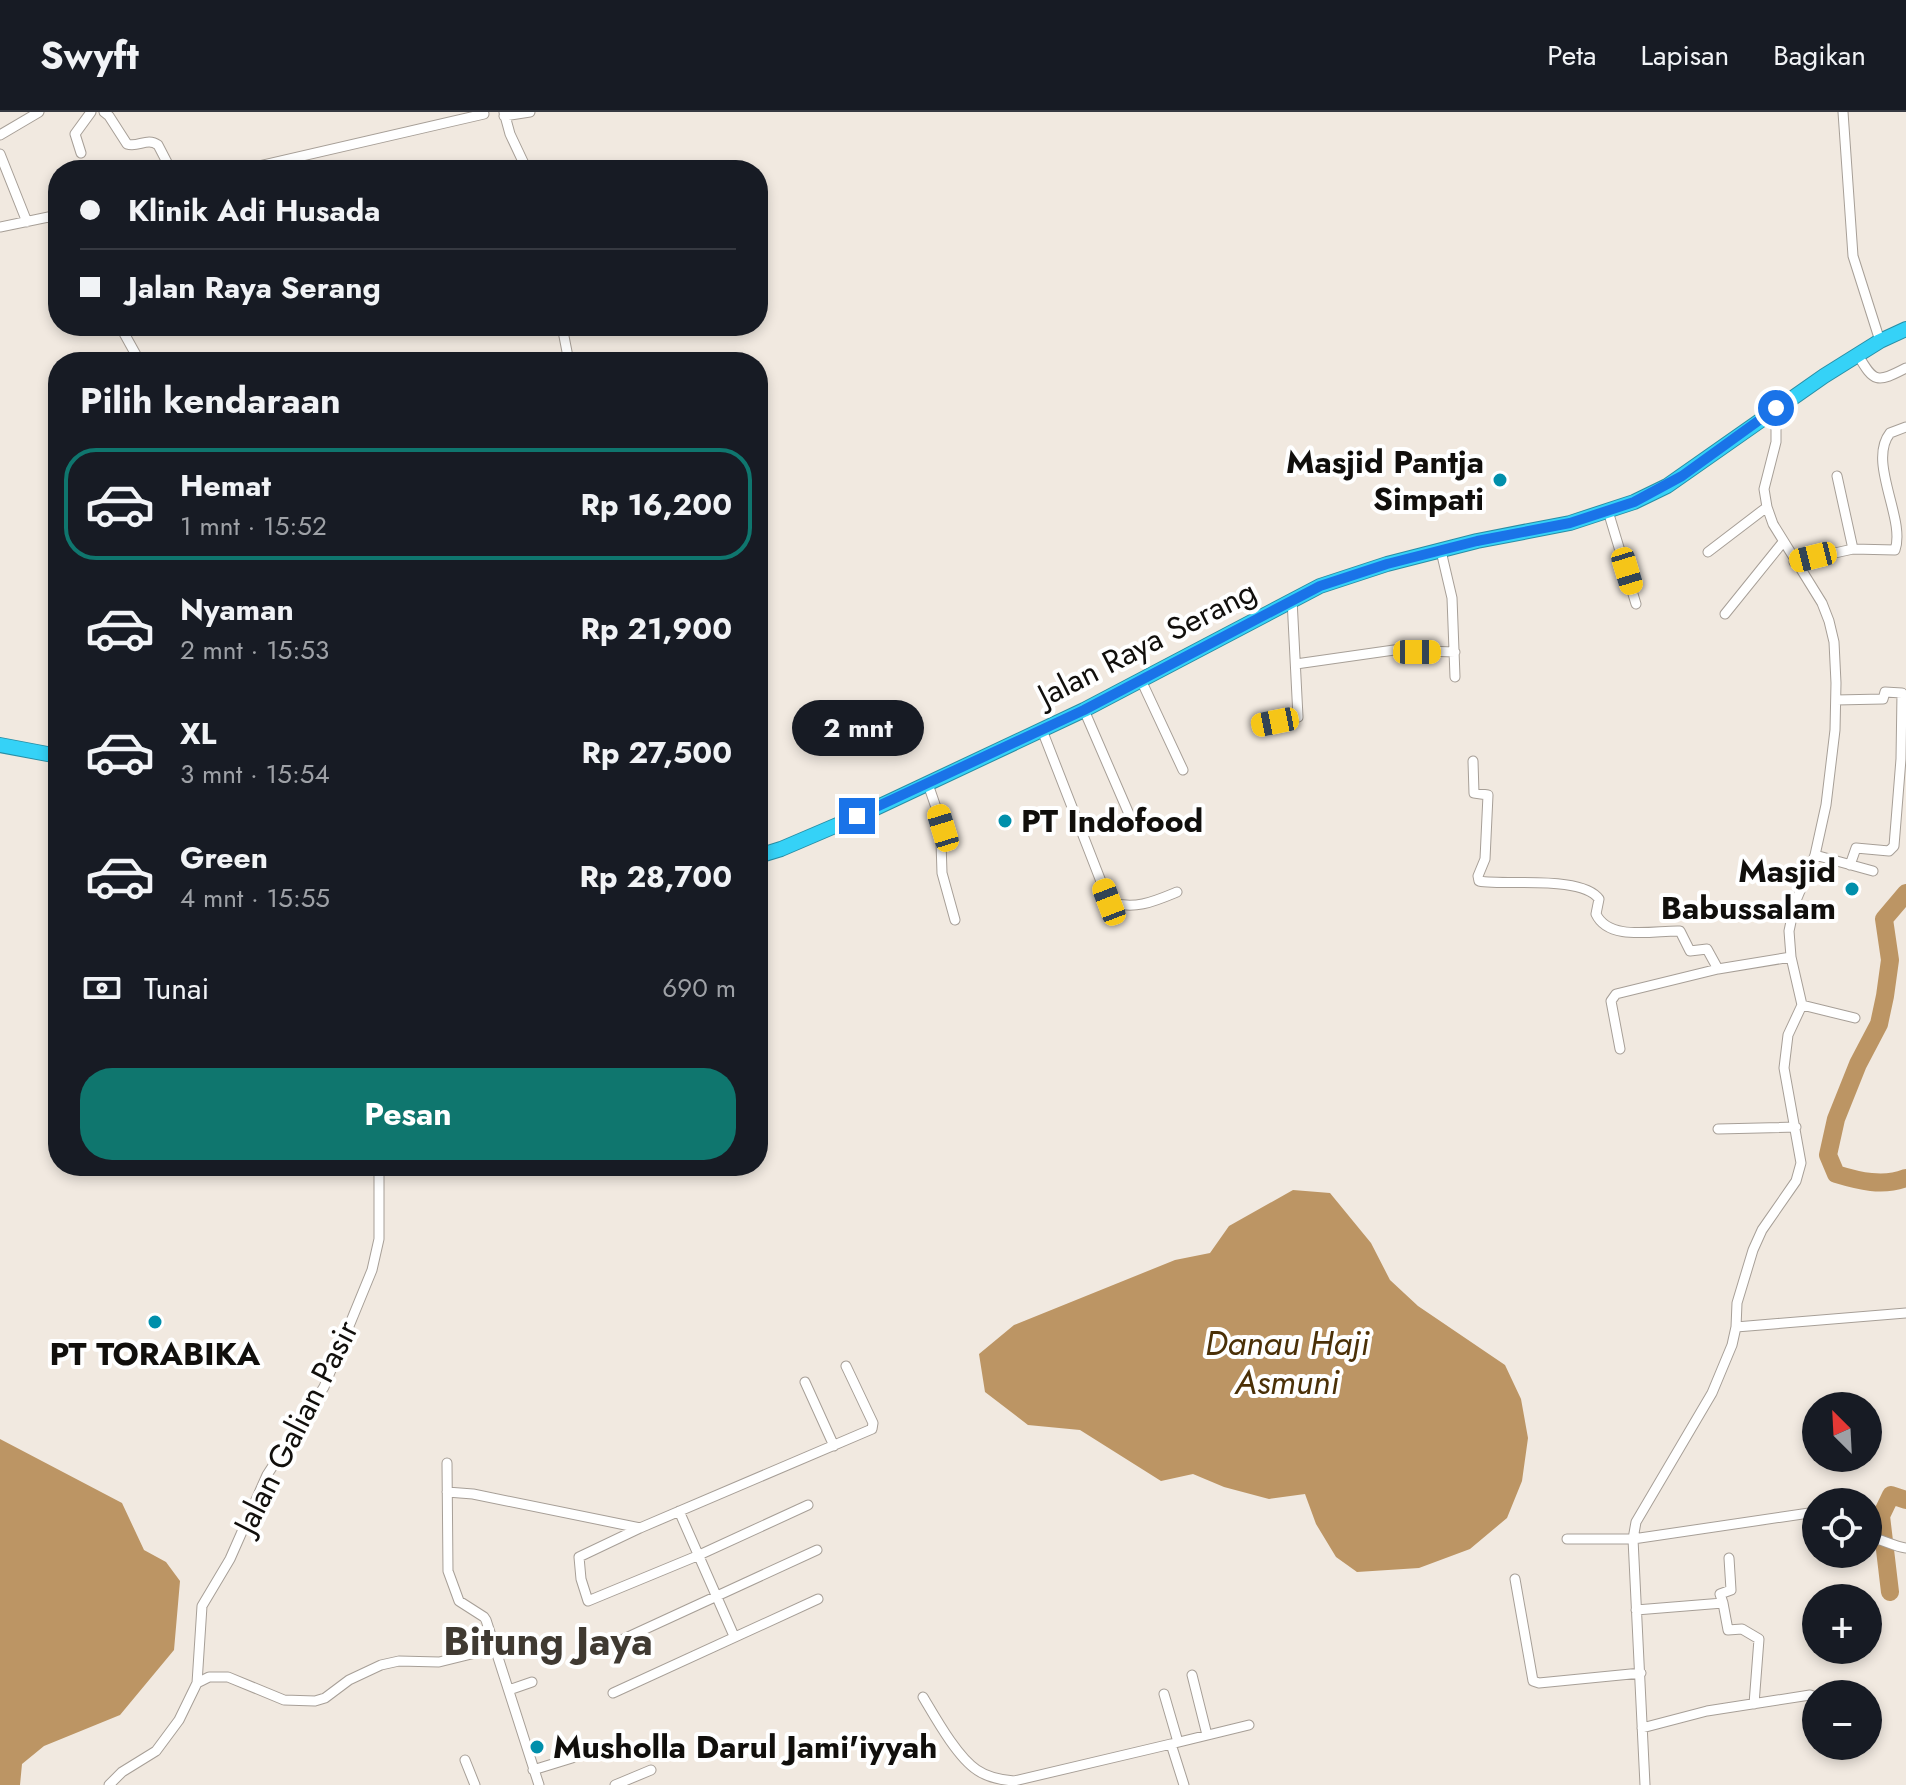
<!DOCTYPE html>
<html lang="id">
<meta charset="utf-8">
<style>
:root{--surface:#171b24;--page:#242831;--text:#f1f3f6;--muted:#9ea1a6;--line:#363941;--accent:#0f766e}
body{margin:0;font-family:Jost,sans-serif;background:var(--page);color:var(--text);height:100vh;display:flex;flex-direction:column;font-size:30px;white-space:nowrap}
*{box-sizing:border-box;margin:0}
p{font-size:26px;color:var(--muted)}
.icon{flex:none;width:44px;height:44px;fill:none;stroke:currentColor;stroke-width:2;stroke-linecap:round;stroke-linejoin:round}
.map{position:relative;flex:1;overflow:hidden}
.panel{position:absolute;left:48px;top:240px;width:720px;height:824px;display:flex;flex-direction:column;background:var(--surface);border-radius:32px;box-shadow:0 4px 12px #0003}
.panel>*{flex:none}
.hud{position:absolute;left:48px;top:48px;width:720px;height:176px;border-radius:32px;box-shadow:0 4px 12px #0003;display:grid;align-content:center;height:176px;padding:0 32px;background:var(--surface)}
.needle{width:52px;rotate:336deg}
.buttons{position:absolute;left:1802px;top:1280px;display:grid;gap:16px}
.buttons a{display:grid;place-items:center;width:80px;height:80px;border-radius:50%;background:var(--surface);box-shadow:0 4px 12px #0003;font-size:40px}
.end{position:absolute;width:36px;height:36px;margin:-18px;border:10px solid #1a73e8;background:#fff;box-shadow:0 0 0 4px #fff}
.from{border-radius:50%}
.bubble{position:absolute;height:56px;border-radius:28px;background:var(--surface);box-shadow:0 4px 12px #0003;font-size:26px;font-weight:700;line-height:56px;text-align:center}
.car{position:absolute;width:24px;height:48px;margin:-24px -12px;border-radius:10px;box-shadow:0 0 6px 2px #0007;background:linear-gradient(#f5c518 24%,#345 0 40%,#f5c518 0 76%,#345 0 86%,#f5c518 0)}
.hud b{display:flex;align-items:center;gap:28px;height:76px;font-size:30px}
.hud b+b{border-top:2px solid var(--line)}
.hud i{width:20px;height:20px;background:var(--text)}
ul{padding:0;list-style:none}
li{display:flex;align-items:center;gap:24px;height:112px;margin:0 16px 12px;padding:0 16px;border:4px solid transparent;border-radius:32px}
li div{flex:1}
li b{display:block;font-size:30px}
li em{font-style:normal;font-weight:700}
li.selected{border-color:var(--accent)}
li>.icon{width:72px;height:72px;stroke-width:1.5}
h2{padding:0 32px;font-size:36px;line-height:96px}
.pay{display:flex;align-items:center;gap:20px;height:88px;padding:0 32px;font-size:30px}
.pay p{margin-inline-start:auto}
.button{display:flex;gap:16px;margin-top:auto;padding:16px 32px}
.button a{flex:1;height:92px;border-radius:32px;background:var(--accent);color:#fff;font-size:32px;font-weight:700;line-height:92px;text-align:center}
header{display:flex;align-items:center;gap:48px;box-sizing:border-box;height:112px;padding:0 40px;background:var(--surface);border-bottom:2px solid var(--line)}
header strong{font-size:38px}
nav{display:flex;gap:44px;margin-inline-start:auto;font-size:28px}
.map>svg:first-child{display:block}
.water{fill:#bc9564}
.lines{fill:none;stroke-linecap:round;stroke-linejoin:round}
.river{stroke:#bc9564;stroke-width:18}
.minor-casing{stroke:#a79f97;stroke-width:11}
.highway-casing{stroke:#288ea5;stroke-width:16}
.minor{stroke:#fff;stroke-width:9}
.highway{stroke:#35d2f7;stroke-width:14}
.route{stroke:#1a73e8;stroke-width:10}
.poi-dot{fill:#008fab;stroke:#fff;stroke-width:3}
.labels{text-anchor:middle;dominant-baseline:central;stroke-width:8;stroke-linejoin:round;paint-order:stroke}
.poi-label{font-size:32px;font-weight:bold;fill:#110f0c;stroke:#fff;text-anchor:end}
.street-label{font-size:32px;fill:#110f0c;stroke:#fff}
.water-label{font-size:34px;font-style:italic;fill:#4b3007;stroke:#fff}
.district-label{font-size:40px;font-weight:bold;fill:#403a32;stroke:#fff}
</style>
<header>
<strong>Swyft</strong>
<nav><a>Peta</a><a>Lapisan</a><a>Bagikan</a></nav>
</header>
<div class="map">
<svg width="1906" height="1673" viewBox="0 0 1906 1673">
<rect width="100%" height="100%" fill="#f1e9e0"/>
<path class="water" d="M1293,1078L1330,1081L1371,1131L1390,1168L1418,1194L1505,1253L1521,1287L1528,1326L1522,1369L1507,1406L1470,1437L1419,1456L1357,1460L1336,1445L1316,1412L1305,1382L1269,1387L1224,1375L1193,1362L1161,1369L1080,1318L1028,1313L985,1280L979,1242L1014,1213L1175,1148L1210,1141L1229,1114Z
M0,1327L122,1391L144,1438L166,1450L180,1469L174,1538L120,1603L44,1634L22,1652L20,1673H0Z"/>
<g class="lines">
<path class="river" d="M1906,781L1884,807L1890,848L1885,884L1879,912L1858,952L1836,1007L1828,1043L1836,1062C1859,1069 1883,1075 1906,1066
M1890,1480L1881,1404L1891,1383L1906,1388"/>
<g class="minor-casing">
<path id="minor" d="M104,0L109,4L127,32C138,36 147,25 158,33L171,58
M504,0L510,22L527,58
M1843,0L1853,144L1880,229
M504,4L530,0
M0,23L39,0
M81,41L75,22L91,0
M0,42L27,110
M242,58L484,2
M51,105L58,117
M0,115L58,103
M120,214L140,250
M562,214L569,250
M1858,243C1874,271 1877,271 1906,256
M1837,364L1853,437
M1608,399L1636,492
M1441,439L1452,486L1455,565
M1708,440L1767,395
M1794,450L1853,437L1895,438C1906,407 1867,350 1890,321L1906,315
M1725,502L1783,430
M1296,552L1394,538L1455,540
M1141,568L1183,658
M1836,588L1883,587L1885,580L1902,581L1901,647L1894,734L1889,739L1856,736L1850,753
M1084,598L1129,702
M1257,613L1298,605L1292,487
M1042,618L1109,790C1135,798 1153,790 1177,780
M1473,649L1474,681L1488,683L1485,747L1478,764L1479,769C1506,774 1582,763 1599,787L1596,802C1609,830 1656,818 1680,819L1690,839L1707,837L1718,857
M928,672L943,716L941,730L942,761L955,808
M1815,743L1873,759
M1802,893L1855,906
M1620,937L1611,889L1616,882L1718,857L1791,845
M1718,1017L1796,1015
M1736,1215L1906,1201
M805,1270L834,1334
M447,1351L448,1459L459,1489L484,1505L486,1508L539,1673
M447,1380L473,1382L640,1416L872,1317L873,1311L846,1254
M679,1399L734,1524
M640,1416L579,1445L581,1467L588,1489L697,1444L808,1393
M1868,1425C1883,1427 1892,1434 1906,1436
M1567,1427H1633L1816,1400
M1515,1467L1533,1569L1539,1571L1641,1561
M1723,1491L1720,1482L1731,1478L1729,1446
M1636,1498L1723,1491L1728,1518L1742,1517L1759,1527L1754,1592
M604,1536L817,1438
M1192,1563L1207,1623
M197,1571L202,1494L230,1447L267,1363L324,1275L372,1158L379,1127V1054
M509,1578L532,1570
M613,1581L818,1487
M1164,1582L1178,1630
M923,1585C935,1605 957,1645 977,1658C987,1665 1001,1668 1014,1669L1171,1632
M1642,1616L1707,1599L1810,1583L1816,1585
M465,1648L475,1673
M533,1658L572,1646
M109,1673L122,1660L156,1639L179,1608L197,1571L209,1565H228L284,1588L315,1589L325,1586L349,1568L381,1553L399,1549L439,1550L496,1536
M615,1673L651,1658
M1184,1673L1171,1632L1249,1613
M1645,1673L1633,1427L1636,1410L1712,1281L1732,1233L1736,1215L1737,1191L1753,1138L1762,1118L1796,1069L1801,1051L1784,956L1788,923L1802,893L1791,845L1789,819L1795,791L1815,743L1826,693L1835,618L1836,571L1834,530L1829,509L1822,491L1773,412L1767,395L1764,377L1776,330V296"/>
</g>
<g class="highway-casing">
<path id="highway" d="M0,633L58,644
M758,744L781,737L863,702L1084,598L1320,474L1387,452L1477,429L1570,411L1634,390L1667,374L1824,264L1880,229L1906,217"/>
</g>
<use href="#minor" class="minor"/>
<use href="#highway" class="highway"/>
</g>
<g class="lines">
<path class="route" d="M857,704L1084,598L1320,474L1387,452L1477,429L1570,411L1634,390L1682,364L1776,296"/>
</g>
<g class="poi-dot">
<circle cx="1500" cy="368" r="8"/>
<circle cx="1005" cy="709" r="8"/>
<circle cx="1852" cy="777" r="8"/>
<circle cx="155" cy="1210" r="8"/>
<circle cx="537" cy="1635" r="8"/>
</g>
<g class="labels">
<g class="poi-label">
<text x="1484" y="350">Masjid Pantja<tspan x="1484" dy="37">Simpati</tspan></text>
<text x="1021" y="709" text-anchor="start">PT Indofood</text>
<text x="1836" y="759">Masjid<tspan x="1836" dy="37">Babussalam</tspan></text>
<text x="155" y="1242" text-anchor="middle">PT TORABIKA</text>
<text x="553" y="1635" text-anchor="start">Musholla Darul Jami'iyyah</text>
</g>
<g class="street-label">
<text transform="translate(1147 531) rotate(-27)">Jalan Raya Serang</text>
<text transform="translate(296 1315) rotate(-63)">Jalan Galian Pasir</text>
</g>
<g class="water-label">
<text x="1287" y="1231">Danau Haji<tspan x="1287" dy="39">Asmuni</tspan></text>
</g>
<g class="district-label">
<text x="548" y="1529">Bitung Jaya</text>
</g>
</g>
</svg>
<div class="buttons">
<a><svg class="needle" viewBox="-14 -14 28 28"><path d="M0-13l5 13h-10z" fill="#e53935"/><path d="M0 13l5-13h-10z" fill="#9ea1a6"/></svg></a>
<a><svg class="icon" aria-label="locate" viewBox="0 0 24 24"><circle cx="12" cy="12" r="6"/><path d="M12 2v4M12 18v4M2 12h4M18 12h4"/></svg></a>
<a>+</a>
<a>−</a>
</div>
<i class="end from" style="left:1776px;top:296px"></i>
<i class="end" style="left:857px;top:704px"></i>
<div class="bubble" style="left:792px;top:588px;width:132px">2 mnt</div>
<i class="car" style="left:1813px;top:445px;rotate:256deg"></i>
<i class="car" style="left:1627px;top:459px;rotate:163deg"></i>
<i class="car" style="left:1417px;top:540px;rotate:90deg"></i>
<i class="car" style="left:1275px;top:610px;rotate:259deg"></i>
<i class="car" style="left:943px;top:716px;rotate:343deg"></i>
<i class="car" style="left:1109px;top:790px;rotate:339deg"></i>
<div class="hud">
<b><i class="from"></i>Klinik Adi Husada</b>
<b><i></i>Jalan Raya Serang</b>
</div>
<section class="panel">
<h2>Pilih kendaraan</h2>
<ul>
<li class="selected"><svg class="icon" aria-label="car" viewBox="0 0 24 24"><path d="M5 17H2v-5l4-1 3-4h7l3 4 3 1v5h-3M9 17h6M6 11h13"/><circle cx="7" cy="17" r="2"/><circle cx="17" cy="17" r="2"/></svg><div><b>Hemat</b><p>1 mnt · 15:52</p></div><em>Rp 16,200</em></li>
<li><svg class="icon" aria-label="car" viewBox="0 0 24 24"><path d="M5 17H2v-5l4-1 3-4h7l3 4 3 1v5h-3M9 17h6M6 11h13"/><circle cx="7" cy="17" r="2"/><circle cx="17" cy="17" r="2"/></svg><div><b>Nyaman</b><p>2 mnt · 15:53</p></div><em>Rp 21,900</em></li>
<li><svg class="icon" aria-label="car" viewBox="0 0 24 24"><path d="M5 17H2v-5l4-1 3-4h7l3 4 3 1v5h-3M9 17h6M6 11h13"/><circle cx="7" cy="17" r="2"/><circle cx="17" cy="17" r="2"/></svg><div><b>XL</b><p>3 mnt · 15:54</p></div><em>Rp 27,500</em></li>
<li><svg class="icon" aria-label="car" viewBox="0 0 24 24"><path d="M5 17H2v-5l4-1 3-4h7l3 4 3 1v5h-3M9 17h6M6 11h13"/><circle cx="7" cy="17" r="2"/><circle cx="17" cy="17" r="2"/></svg><div><b>Green</b><p>4 mnt · 15:55</p></div><em>Rp 28,700</em></li>
</ul>
<div class="pay"><svg class="icon" aria-label="cash" viewBox="0 0 24 24"><path d="M3 7h18v10H3z"/><circle cx="12" cy="12" r="2"/></svg>Tunai<p>690 m</p></div>
<div class="button"><a>Pesan</a></div>
</section>
</div>
